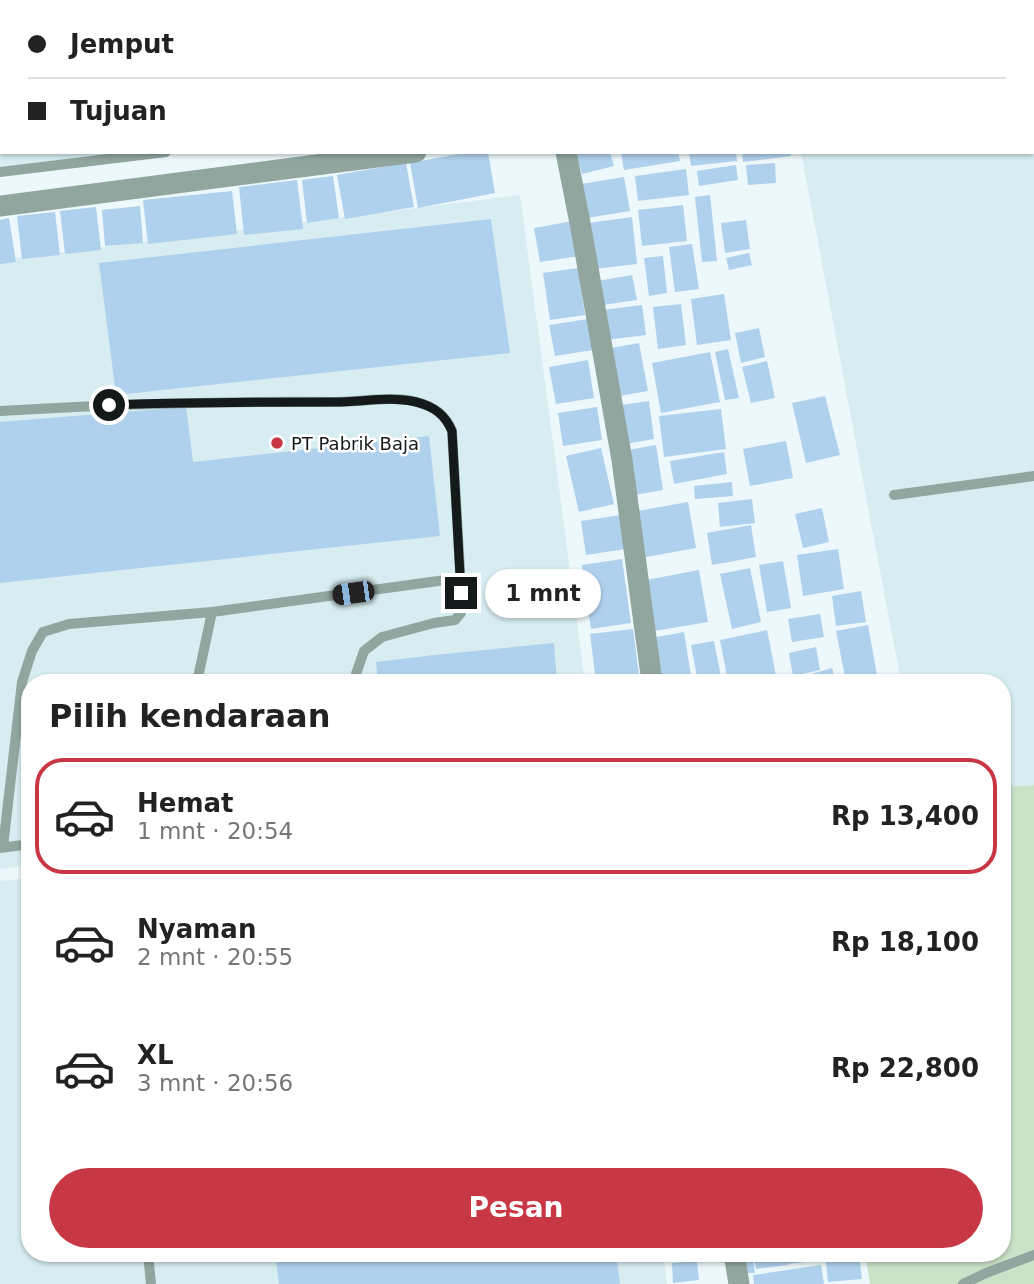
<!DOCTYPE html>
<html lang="id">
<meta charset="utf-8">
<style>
:root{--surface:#fff;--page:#f6f6f6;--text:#222;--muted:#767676;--line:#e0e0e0;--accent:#c83844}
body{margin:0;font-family:"DejaVu Sans",sans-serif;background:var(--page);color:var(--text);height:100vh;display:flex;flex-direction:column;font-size:26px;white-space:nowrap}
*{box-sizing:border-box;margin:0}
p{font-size:23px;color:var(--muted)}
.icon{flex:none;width:38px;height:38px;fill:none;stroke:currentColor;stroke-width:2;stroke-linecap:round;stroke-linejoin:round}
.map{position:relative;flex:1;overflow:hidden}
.side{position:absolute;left:21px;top:674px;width:990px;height:588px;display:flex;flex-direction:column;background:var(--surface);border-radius:28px;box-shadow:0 2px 5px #0004}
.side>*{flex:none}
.hud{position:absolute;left:0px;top:0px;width:1034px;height:154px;box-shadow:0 2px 5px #0004;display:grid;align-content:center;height:154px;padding:0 28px;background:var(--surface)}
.end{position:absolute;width:32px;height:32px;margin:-16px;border:9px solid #141919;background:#fff;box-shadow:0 0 0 4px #fff}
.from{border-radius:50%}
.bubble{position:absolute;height:49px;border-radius:24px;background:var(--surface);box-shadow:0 2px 5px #0004;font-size:23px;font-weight:700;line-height:49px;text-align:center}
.car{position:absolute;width:21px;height:42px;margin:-21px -10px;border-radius:9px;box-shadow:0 0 5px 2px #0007;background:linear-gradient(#222 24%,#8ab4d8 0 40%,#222 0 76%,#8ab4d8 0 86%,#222 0)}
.hud b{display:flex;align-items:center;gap:24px;height:66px;font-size:26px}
.hud b+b{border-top:2px solid var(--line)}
.hud i{width:18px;height:18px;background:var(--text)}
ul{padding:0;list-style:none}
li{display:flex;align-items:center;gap:21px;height:116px;margin:0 14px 10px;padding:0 14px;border:4px solid transparent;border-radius:28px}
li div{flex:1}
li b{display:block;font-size:26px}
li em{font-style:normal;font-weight:700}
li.selected{border-color:var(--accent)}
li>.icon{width:63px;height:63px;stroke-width:1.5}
h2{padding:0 28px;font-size:32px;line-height:84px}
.action{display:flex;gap:14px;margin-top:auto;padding:14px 28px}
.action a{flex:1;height:80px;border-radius:42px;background:var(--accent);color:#fff;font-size:28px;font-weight:700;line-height:80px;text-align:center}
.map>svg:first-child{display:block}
.built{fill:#d7edf1}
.green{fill:#cbe2c8}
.building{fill:#b0d1ed}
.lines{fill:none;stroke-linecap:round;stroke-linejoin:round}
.lane{stroke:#92a6a0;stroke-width:10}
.street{stroke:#92a6a0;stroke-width:21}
.route{stroke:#141919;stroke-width:9}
.poi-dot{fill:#c83844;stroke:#fff;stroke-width:2.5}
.labels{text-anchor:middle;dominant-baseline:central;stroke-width:5;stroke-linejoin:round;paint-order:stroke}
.poi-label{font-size:18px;fill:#141919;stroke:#fff;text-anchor:start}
</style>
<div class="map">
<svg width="1034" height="1284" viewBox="0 0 1034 1284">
<rect width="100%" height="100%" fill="#ecf8fb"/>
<path class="built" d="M0,0H468V2H2V152H175L0,175Z
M645,0H1034V785L1003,787V682H901L801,152H1032V2H645Z
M520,195L585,682H30V865L0,869V260Z
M30,878V1253H663L667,1284H0V881Z"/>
<path class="green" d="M1034,785V1284H870L865,1253H1003V787Z"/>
<path class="building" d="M470,152H488L495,193L418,208L410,163Z
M583,152H610L614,166L582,174L576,154Z
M621,152H678L680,161L624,170Z
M689,152H736L737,161L691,166Z
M742,152H791V156L743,162Z
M406,163L414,207L345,219L337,175Z
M775,163L776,183L748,185L746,165Z
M736,165L738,180L699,186L697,171Z
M686,169L689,195L638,201L635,176Z
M333,176L339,218L307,223L302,180Z
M624,177L630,211L587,218L581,184Z
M297,180L303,229L244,235L239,187Z
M232,191L237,234L148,244L143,200Z
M710,195L717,261L702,262L695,197Z
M683,205L687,241L642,246L638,210Z
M140,206L143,243L105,246L102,210Z
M96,207L101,250L65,254L60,211Z
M55,212L60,255L22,259L17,216Z
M632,217L637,264L594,269L588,223Z
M9,218L16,262L0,264V220Z
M491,219L510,353L116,395L99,263Z
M746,220L750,249L725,253L721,223Z
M573,221L579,256L540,262L534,228Z
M692,244L699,289L675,292L669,247Z
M749,253L752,265L729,270L726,258Z
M663,256L667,293L649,296L644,258Z
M578,268L585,315L550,320L543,273Z
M632,275L637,300L603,305L598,281Z
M724,294L731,340L697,345L691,299Z
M681,304L686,345L658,349L653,307Z
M642,305L646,335L606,340L602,310Z
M588,319L593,350L555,356L549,325Z
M759,328L765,357L741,363L735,333Z
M639,343L648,391L614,397L606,349Z
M728,349L739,398L725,400L715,352Z
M710,352L720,402L661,413L652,363Z
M588,360L594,398L556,404L549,367Z
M767,361L775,398L751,403L742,367Z
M825,396L840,455L806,463L792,403Z
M649,401L654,439L620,445L614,406Z
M186,407L193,462L429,436L440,536L0,583V422Z
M597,407L602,440L563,446L558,413Z
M721,409L726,449L664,457L659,416Z
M786,441L793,478L750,486L743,449Z
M656,445L663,490L630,496L622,451Z
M601,448L614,504L579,512L566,456Z
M724,452L727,474L674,484L670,461Z
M732,482L733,496L695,499L694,486Z
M752,499L755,523L720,527L718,503Z
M688,502L696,548L641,558L632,512Z
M822,508L829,542L803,548L795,514Z
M621,515L626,549L586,555L581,521Z
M751,525L756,557L712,565L707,533Z
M838,549L844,589L803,596L797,555Z
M622,559L631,623L591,629L582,565Z
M783,561L791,608L767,612L759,565Z
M750,568L761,622L732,629L720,574Z
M699,570L708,622L654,631L646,580Z
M861,591L866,622L836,626L832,596Z
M820,614L824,637L792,642L788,619Z
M868,625L878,681L846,682L836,631Z
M633,629L640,682H596L590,634Z
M767,630L777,681L768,682H728L720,640Z
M684,632L692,682H659L651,638Z
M714,641L722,682H698L691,645Z
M554,643L557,682H378L376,662L434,655Z
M816,647L820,670L793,676L789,653Z
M832,668L836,682H811L808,675Z
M275,1253H616L620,1284H279Z
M667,1253H697V1255L667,1259Z
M742,1253H752L755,1273H743Z
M753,1253H786L788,1265L756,1269Z
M787,1253H820L821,1260L788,1264Z
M825,1253H859L862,1279L828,1282Z
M697,1261L699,1280L673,1283L672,1263Z
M821,1265L824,1284H754L753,1275Z"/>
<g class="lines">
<path class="lane" d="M134,0V2
M314,0V2
M452,0V2
M0,172L166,152
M0,411C111,404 221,401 331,402C359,403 390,395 417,402C434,407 445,414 452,431L462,606L461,613L455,620L434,623L382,637L364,651L356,674L357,682
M894,495L1034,476
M197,682L212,612
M3,847L22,682L32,651L43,632L69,624L212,612L460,578
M0,848L30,844
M148,1253L151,1284
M963,1284L986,1273L1034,1255"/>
<path class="street" d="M542,0V2
M566,152L580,223L622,460L652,682
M0,206L416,152
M734,1253L739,1284"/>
</g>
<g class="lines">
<path class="route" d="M109,405C184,402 260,402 335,402C362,402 390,396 416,402C433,406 445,414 452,431L461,593"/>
</g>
<circle class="poi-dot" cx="277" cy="443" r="7"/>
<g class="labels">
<g class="poi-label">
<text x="291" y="443">PT Pabrik Baja</text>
</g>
</g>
</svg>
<i class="end from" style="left:109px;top:405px"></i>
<i class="end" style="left:461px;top:593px"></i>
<div class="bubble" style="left:485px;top:569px;width:116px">1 mnt</div>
<i class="car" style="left:353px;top:593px;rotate:262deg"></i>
<div class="hud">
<b><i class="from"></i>Jemput</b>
<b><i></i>Tujuan</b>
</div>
<section class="side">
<h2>Pilih kendaraan</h2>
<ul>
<li class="selected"><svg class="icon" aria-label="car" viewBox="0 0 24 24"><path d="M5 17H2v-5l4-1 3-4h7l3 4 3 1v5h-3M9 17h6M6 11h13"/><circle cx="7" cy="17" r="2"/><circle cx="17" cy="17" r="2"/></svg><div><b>Hemat</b><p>1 mnt · 20:54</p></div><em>Rp 13,400</em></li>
<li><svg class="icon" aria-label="car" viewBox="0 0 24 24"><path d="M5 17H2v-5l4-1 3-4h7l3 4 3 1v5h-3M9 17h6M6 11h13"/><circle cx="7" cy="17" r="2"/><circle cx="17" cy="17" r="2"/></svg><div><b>Nyaman</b><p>2 mnt · 20:55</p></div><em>Rp 18,100</em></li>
<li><svg class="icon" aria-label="car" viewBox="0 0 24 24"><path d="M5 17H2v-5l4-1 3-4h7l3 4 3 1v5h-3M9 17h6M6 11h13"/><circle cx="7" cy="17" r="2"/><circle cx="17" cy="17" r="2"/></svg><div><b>XL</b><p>3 mnt · 20:56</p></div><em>Rp 22,800</em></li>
</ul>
<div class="action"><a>Pesan</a></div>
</section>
</div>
